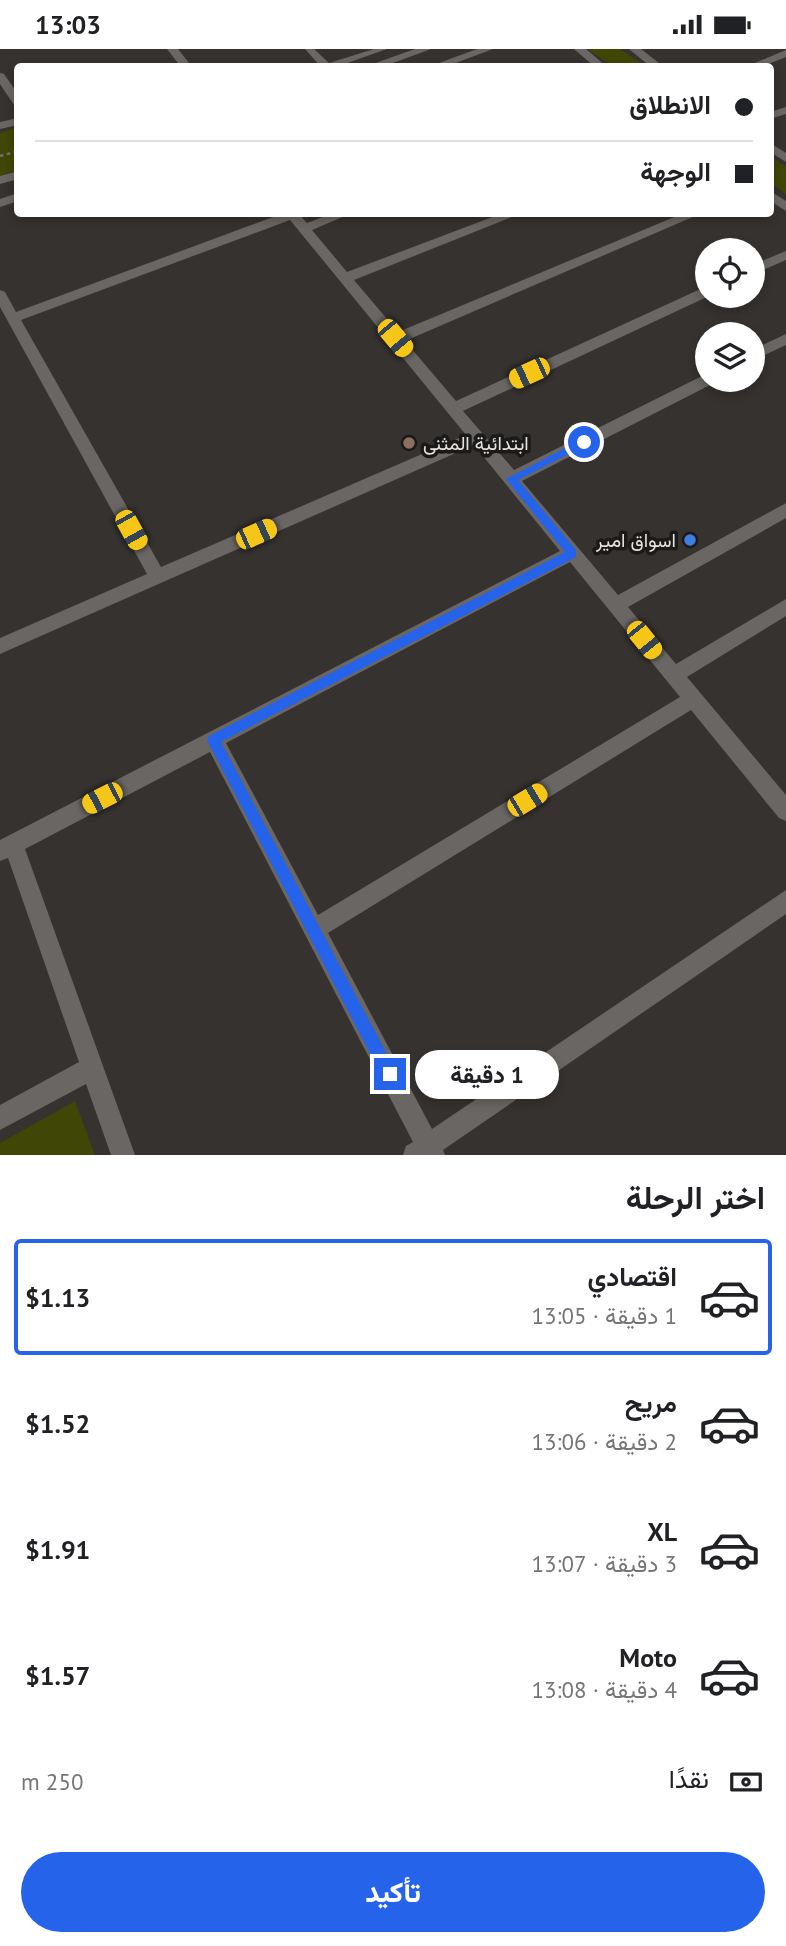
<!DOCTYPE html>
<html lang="ar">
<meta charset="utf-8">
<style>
:root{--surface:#fff;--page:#f6f6f6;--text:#202124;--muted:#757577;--line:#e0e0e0;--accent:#2563eb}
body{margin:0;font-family:"PT Sans",Vazirmatn,sans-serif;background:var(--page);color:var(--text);direction:rtl;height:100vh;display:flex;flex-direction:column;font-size:26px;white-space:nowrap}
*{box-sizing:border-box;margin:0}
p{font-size:23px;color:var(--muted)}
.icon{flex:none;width:38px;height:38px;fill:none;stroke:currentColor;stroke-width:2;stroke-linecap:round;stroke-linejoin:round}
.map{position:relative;height:1106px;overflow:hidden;direction:ltr}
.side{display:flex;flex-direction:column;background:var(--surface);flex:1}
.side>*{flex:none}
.guide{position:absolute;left:14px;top:14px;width:760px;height:154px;border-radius:7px;box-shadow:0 4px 10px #0003;direction:rtl;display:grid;align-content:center;height:154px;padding:0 21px;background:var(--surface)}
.fabs{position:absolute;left:695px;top:189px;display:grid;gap:14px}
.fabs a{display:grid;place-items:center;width:70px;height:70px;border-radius:50%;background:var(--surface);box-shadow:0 4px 10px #0003;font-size:35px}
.end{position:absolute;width:32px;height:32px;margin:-16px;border:9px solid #2563eb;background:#fff;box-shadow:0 0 0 4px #fff}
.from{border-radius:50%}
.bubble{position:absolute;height:49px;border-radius:24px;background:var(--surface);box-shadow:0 4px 10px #0003;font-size:23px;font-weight:800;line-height:49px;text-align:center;direction:rtl}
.car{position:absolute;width:21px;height:42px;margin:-21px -10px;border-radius:9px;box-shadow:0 0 5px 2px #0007;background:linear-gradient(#f5c518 24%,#345 0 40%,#f5c518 0 76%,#345 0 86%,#f5c518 0)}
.guide b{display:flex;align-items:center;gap:24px;height:66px;font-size:26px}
.guide b+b{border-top:2px solid var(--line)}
.guide i{width:18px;height:18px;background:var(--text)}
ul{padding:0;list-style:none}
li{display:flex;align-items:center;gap:21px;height:116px;margin:0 14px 10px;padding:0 7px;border:4px solid transparent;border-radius:7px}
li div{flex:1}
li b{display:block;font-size:26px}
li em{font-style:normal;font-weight:800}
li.active{border-color:var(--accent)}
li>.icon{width:63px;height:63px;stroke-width:1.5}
h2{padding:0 21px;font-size:32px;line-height:84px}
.pay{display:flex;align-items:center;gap:18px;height:77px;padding:0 21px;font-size:26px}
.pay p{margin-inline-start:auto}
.cta{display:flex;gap:14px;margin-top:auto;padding:14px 21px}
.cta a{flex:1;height:80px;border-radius:42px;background:var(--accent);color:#fff;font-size:28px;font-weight:800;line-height:80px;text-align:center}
.status{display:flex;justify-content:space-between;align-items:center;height:49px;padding:0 35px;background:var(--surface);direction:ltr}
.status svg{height:19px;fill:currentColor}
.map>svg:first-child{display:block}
.green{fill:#404605}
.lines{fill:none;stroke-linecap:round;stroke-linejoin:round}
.path{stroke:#72706e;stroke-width:2.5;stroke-dasharray:3.5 3.5;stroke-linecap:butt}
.service{fill:#696663;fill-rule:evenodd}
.minor{fill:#696663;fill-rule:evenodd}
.tertiary{fill:#696663;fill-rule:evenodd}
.route{fill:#2563eb}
.education-dot{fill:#8d6e63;stroke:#1b1a19;stroke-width:2.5}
.shop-dot{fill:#3f7fe0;stroke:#1b1a19;stroke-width:2.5}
.labels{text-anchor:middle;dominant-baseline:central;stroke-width:7;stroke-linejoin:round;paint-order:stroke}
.poi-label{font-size:19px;fill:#e5e3e1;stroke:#1b1a19;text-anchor:start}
</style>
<div class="status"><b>13:03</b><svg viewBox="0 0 49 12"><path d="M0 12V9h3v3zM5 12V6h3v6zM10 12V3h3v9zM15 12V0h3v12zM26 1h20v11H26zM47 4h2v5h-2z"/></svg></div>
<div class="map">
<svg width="786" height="1106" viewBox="0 0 786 1106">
<rect width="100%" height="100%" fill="#353230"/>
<path class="green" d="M588,0H620L645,17H612Z
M17,78V121L0,127V84Z
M770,107L786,118V145L770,133Z
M75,1052L95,1106H0V1094Z"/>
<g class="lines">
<path class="path" d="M0,107L18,102"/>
<path class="service" d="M305,0H314L329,14L374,0H387L336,18H321Z"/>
<path class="minor" d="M574,0H586L607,18H595Z
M629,0H641L664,18H651Z
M786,1V8L761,18H745Z
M0,24L4,25L18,45V57L14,56L0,35Z
M786,58V65L770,70V63Z
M18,69V76L0,80V73Z
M770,94L786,104V113L770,103Z
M770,142L786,152V162L770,152Z
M284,164H298L307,174L333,164H352L312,181L347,223L503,164H522L354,231L398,283L684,164H702L405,292L456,352L707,237L709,247L463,362L514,421L702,327L707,326V331H714L712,335L522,432L618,546L786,454V469L628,558L676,615L786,550V567L687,628L786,746V772L779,769L691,661L328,884L432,1080L786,841V865L443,1101L445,1106H403L406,1097L413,1093L210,703L25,800L135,1106H111L86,1035L0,1081V1056L79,1013L8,809L0,812V791L560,502L474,396L0,605V589L147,525L0,258V241L5,243L16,263ZM290,171L466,386L161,518L21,271ZM570,513L680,648L318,866L226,694Z
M786,202V211L752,226V216Z
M786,285V296L752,312V301Z"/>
<path class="tertiary" d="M167,0H178L192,18H181Z
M415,0H431L382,18H364Z
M477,0H493L445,18H428Z
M18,122V130L0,135V127Z
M18,144V152L0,158V150Z"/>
</g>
<path class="route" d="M584,389L588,390V395L518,431L576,501V508L221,693L395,1020L397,1025L395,1031L390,1033L384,1031L207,691L209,687L565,503L506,430Z"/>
<circle class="education-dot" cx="409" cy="394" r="7"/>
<circle class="shop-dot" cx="690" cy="491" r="7"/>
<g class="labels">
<g class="poi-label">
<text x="423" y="394">ابتدائية المثنى</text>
<text x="676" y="491" text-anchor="end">اسواق امير</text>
</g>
</g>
</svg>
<div class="fabs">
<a><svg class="icon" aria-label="locate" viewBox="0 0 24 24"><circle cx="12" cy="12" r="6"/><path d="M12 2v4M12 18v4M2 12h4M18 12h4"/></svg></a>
<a><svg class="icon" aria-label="layers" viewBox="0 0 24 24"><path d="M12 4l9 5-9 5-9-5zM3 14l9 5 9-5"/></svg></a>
</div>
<i class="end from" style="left:584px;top:393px"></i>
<i class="end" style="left:390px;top:1025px"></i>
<div class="bubble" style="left:415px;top:1001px;width:144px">1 دقيقة</div>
<i class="car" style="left:395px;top:289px;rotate:140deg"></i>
<i class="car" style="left:529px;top:324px;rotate:245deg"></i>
<i class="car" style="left:131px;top:481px;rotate:151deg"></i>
<i class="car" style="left:256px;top:485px;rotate:66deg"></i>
<i class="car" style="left:644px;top:591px;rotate:141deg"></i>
<i class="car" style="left:102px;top:749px;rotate:243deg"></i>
<i class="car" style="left:527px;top:751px;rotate:59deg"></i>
<div class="guide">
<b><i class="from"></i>الانطلاق</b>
<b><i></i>الوجهة</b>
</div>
</div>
<section class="side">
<h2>اختر الرحلة</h2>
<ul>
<li class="active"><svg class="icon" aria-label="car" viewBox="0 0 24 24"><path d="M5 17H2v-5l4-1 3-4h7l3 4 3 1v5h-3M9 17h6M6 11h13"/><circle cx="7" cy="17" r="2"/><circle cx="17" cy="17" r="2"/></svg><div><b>اقتصادي</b><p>1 دقيقة · 13:05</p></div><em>$1.13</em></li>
<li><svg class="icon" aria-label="car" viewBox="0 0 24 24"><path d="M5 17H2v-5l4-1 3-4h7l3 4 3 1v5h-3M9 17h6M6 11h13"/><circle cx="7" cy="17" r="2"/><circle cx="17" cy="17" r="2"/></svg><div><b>مريح</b><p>2 دقيقة · 13:06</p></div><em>$1.52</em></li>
<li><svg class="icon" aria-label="car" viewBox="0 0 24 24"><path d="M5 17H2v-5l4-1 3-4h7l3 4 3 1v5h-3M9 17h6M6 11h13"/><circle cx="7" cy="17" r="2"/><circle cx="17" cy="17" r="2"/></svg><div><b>XL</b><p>3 دقيقة · 13:07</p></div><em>$1.91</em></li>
<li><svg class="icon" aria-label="car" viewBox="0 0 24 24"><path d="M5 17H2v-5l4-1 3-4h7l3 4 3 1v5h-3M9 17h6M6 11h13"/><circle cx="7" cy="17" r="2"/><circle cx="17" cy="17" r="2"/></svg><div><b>Moto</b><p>4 دقيقة · 13:08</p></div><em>$1.57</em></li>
</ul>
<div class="pay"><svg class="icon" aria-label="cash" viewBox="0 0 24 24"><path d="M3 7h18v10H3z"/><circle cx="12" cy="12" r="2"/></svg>نقدًا<p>250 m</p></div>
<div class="cta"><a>تأكيد</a></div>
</section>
